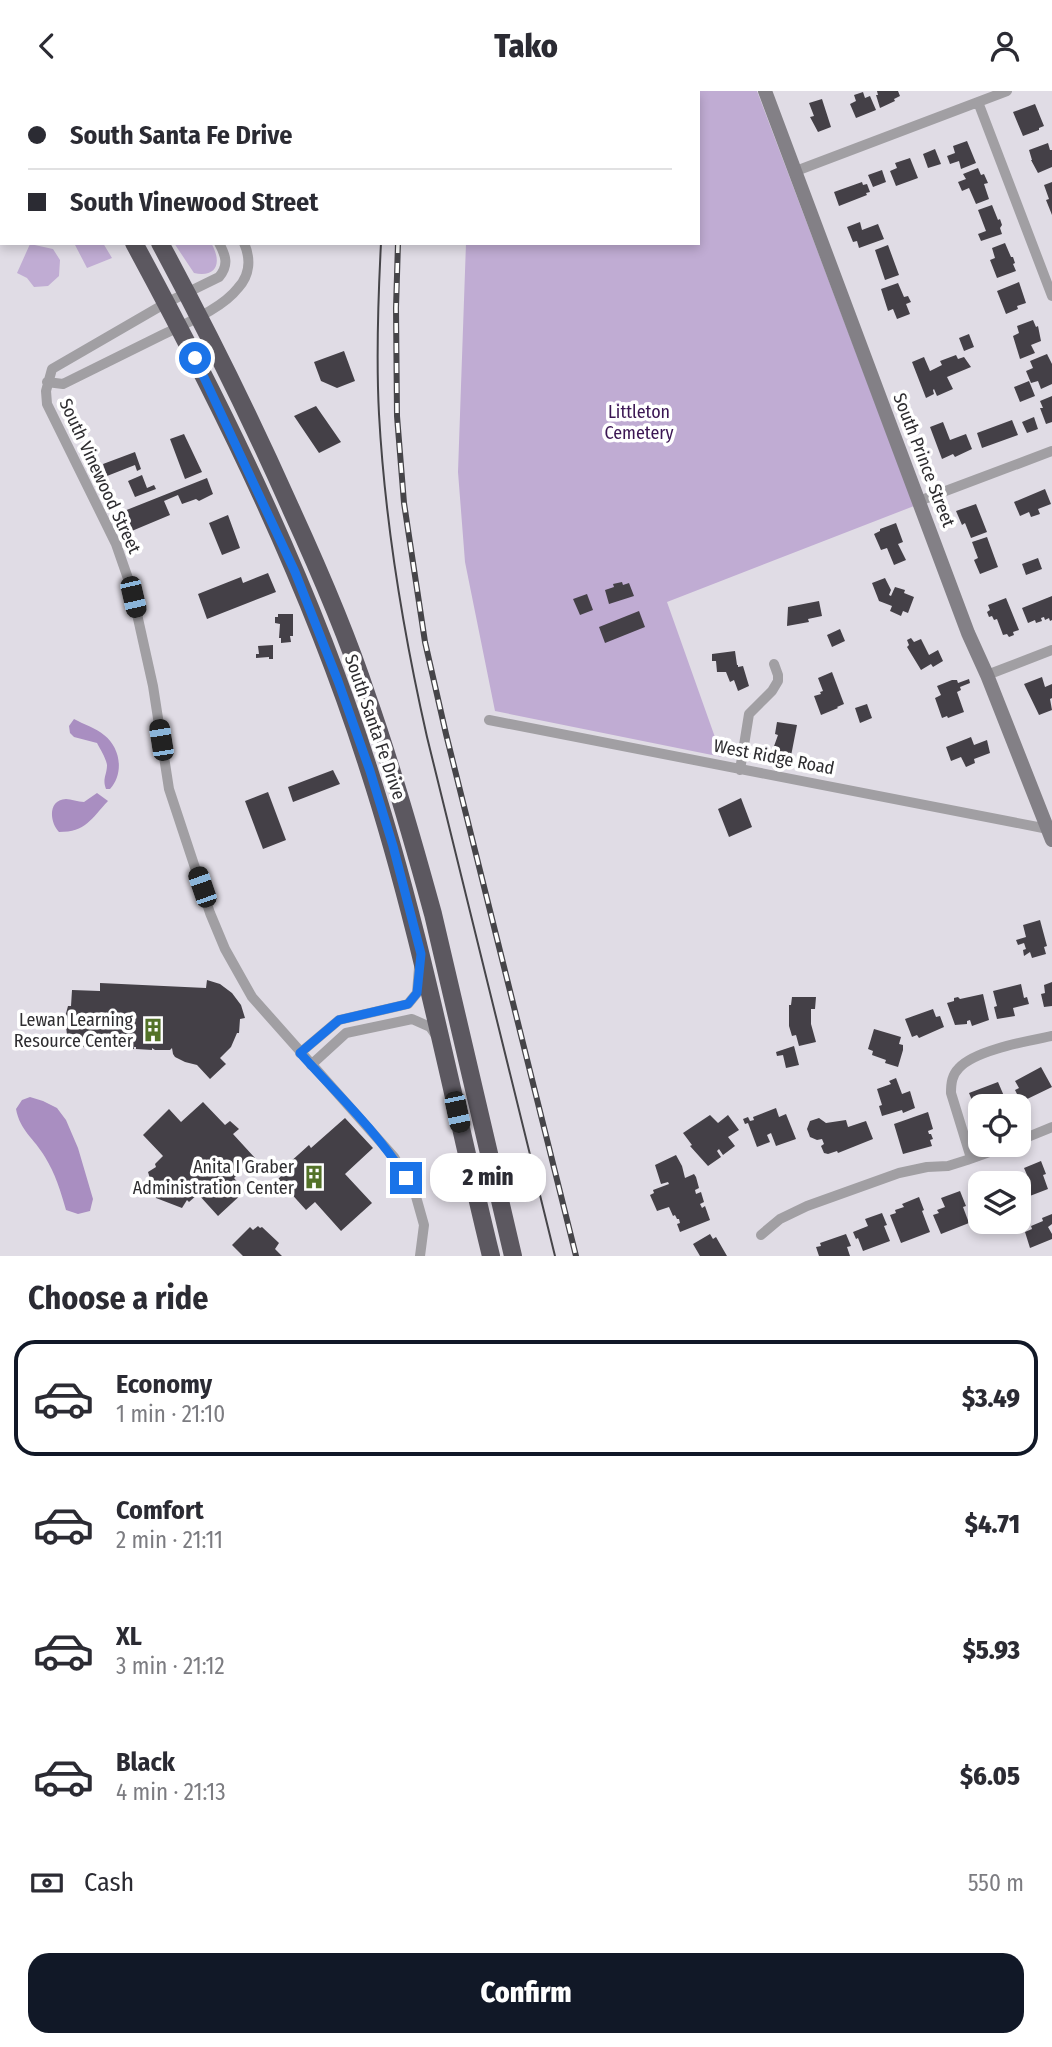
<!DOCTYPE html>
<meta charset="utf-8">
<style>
:root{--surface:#fff;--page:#f2f2f3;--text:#2b2b33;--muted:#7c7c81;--line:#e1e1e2;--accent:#111827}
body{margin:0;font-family:"Fira Sans Condensed",sans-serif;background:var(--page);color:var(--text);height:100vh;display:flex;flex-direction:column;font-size:26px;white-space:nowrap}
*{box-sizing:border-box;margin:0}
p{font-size:23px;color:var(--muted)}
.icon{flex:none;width:38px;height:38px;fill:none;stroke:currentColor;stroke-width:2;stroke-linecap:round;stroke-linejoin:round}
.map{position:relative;height:1165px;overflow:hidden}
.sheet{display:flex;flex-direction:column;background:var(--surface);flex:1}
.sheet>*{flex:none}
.hud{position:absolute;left:0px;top:0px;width:700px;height:154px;box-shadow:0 4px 10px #0003;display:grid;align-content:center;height:154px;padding:0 28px;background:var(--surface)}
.buttons{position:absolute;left:968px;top:1003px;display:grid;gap:14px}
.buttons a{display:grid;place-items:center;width:63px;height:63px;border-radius:14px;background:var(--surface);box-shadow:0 4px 10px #0003;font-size:35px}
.end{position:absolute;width:32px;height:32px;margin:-16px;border:9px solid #1a73e8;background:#fff;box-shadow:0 0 0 4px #fff}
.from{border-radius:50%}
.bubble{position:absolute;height:49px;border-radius:21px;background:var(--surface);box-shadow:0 4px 10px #0003;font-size:23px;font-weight:800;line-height:49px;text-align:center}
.car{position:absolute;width:21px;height:42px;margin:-21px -10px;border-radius:9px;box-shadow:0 0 5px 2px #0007;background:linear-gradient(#222 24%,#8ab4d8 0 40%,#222 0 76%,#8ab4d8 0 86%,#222 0)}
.hud b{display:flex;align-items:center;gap:24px;height:66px;font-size:26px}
.hud b+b{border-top:2px solid var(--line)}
.hud i{width:18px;height:18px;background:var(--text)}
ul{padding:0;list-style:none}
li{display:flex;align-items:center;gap:21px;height:116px;margin:0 14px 10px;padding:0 14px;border:4px solid transparent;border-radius:21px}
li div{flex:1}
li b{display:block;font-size:26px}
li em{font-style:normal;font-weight:800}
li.active{border-color:var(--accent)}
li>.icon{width:63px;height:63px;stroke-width:1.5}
h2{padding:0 28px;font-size:32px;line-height:84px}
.pay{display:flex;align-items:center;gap:18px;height:77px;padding:0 28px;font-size:26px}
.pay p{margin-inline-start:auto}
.cta{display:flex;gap:14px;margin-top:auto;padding:14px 28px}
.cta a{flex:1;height:80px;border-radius:21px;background:var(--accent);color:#fff;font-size:28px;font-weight:800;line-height:80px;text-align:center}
header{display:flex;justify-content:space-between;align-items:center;height:91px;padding:0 28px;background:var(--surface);font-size:32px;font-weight:800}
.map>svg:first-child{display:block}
.green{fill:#c0acd3}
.water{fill:#a98ec1}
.building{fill:#444047}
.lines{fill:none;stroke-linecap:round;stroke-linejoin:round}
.street{stroke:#a19fa3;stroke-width:10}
.secondary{stroke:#838086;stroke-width:14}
.highway{stroke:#5c5860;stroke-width:18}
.tram{stroke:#464549;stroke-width:2}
.rail-casing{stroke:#464549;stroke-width:6}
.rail{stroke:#fff;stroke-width:3.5;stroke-dasharray:10;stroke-linecap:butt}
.route{stroke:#1a73e8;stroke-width:9}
.labels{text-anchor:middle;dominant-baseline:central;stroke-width:7;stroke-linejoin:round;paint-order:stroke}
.park-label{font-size:18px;fill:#3b1653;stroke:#fff}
.street-label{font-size:18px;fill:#2e2d30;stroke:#fff}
.poi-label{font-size:18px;fill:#2e2d30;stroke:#fff;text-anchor:end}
</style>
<header><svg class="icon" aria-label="back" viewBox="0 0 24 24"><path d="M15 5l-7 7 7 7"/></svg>Tako<svg class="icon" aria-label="person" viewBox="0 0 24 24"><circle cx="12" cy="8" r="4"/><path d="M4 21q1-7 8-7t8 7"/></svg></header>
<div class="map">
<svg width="1052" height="1165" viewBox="0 0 1052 1165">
<rect width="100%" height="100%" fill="#e0dce5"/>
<path class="green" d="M472,0H757L914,415L667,511L722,666L495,620L465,471L458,381L466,152H698V2H472Z
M74,152H103L112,167L87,177Z
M174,152H211C222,170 218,187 194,182Z
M30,153L53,158L60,169L59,185L48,195L34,196L27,187L17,182Z"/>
<path class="water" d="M74,628C83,633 96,637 104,644C121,657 124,683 110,698H106C102,688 107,684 107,674C106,667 100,658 97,652L74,646L70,642L69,635Z
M97,702L108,710C91,728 86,741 59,741C50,732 47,709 66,708C71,708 78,711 84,711Z
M30,1006L43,1010L57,1017L66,1029L78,1057L93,1108L90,1120L78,1123L66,1119C61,1101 55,1082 45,1066C34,1047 20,1040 16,1018L22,1009Z"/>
<path class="building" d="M877,0H898L900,5L894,8L895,10L880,17L876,4H878Z
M863,1L865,7L870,5L876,19L856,27L850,13L856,10L854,4Z
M822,8L831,36L818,41L810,26L814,25L809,12Z
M1035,13L1044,35L1039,37V39L1023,45L1013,21Z
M967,50L976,72L961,78L959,70L950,73L947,65L955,62L953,55Z
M1048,52L1050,59H1052V76L1038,82L1031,69H1032L1029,59Z
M935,58L941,73L928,77L923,63Z
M910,67L918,87L896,95L890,80L897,77L895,72Z
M978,77L981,84L984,83L988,92L984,93L989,108L976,113L969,97L962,100L958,91L966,88L963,83Z
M882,79L886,91L873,96L868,84Z
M862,91L863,94L867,93L870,101L866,102L867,104L839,115L834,101Z
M1052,91V124L1046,109L1049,108L1044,94Z
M992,114L998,129L1000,128L1002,134L1000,137L1002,143L981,150L978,143L986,140L978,119Z
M860,131L862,139L878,133L884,148L859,157L857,150L853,151L847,136Z
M1005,152L1011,166H1013L1015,172L1013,173L1016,180L997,187L990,169L995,167L992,157Z
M888,154L899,184L885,189L875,159Z
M1019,191L1026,212L1017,215L1018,218L1006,223L997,200Z
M898,192L904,206L908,205L911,211L906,213L910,223L897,228L893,218L888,220L881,198Z
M1033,229L1036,236L1038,235L1041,250L1031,254L1035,262L1020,268L1013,245L1019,242L1017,235Z
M969,243L974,256L964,260L959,247Z
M344,260L355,290L337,297L321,290L314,271Z
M1047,263L1052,273V293L1041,298L1038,290L1031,292L1026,280L1033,277L1030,270Z
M956,264L958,268L964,266L971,276L947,286L953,298L937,305L934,298L933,299L934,303L926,307L912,271L924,266L930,280L942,274L940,270Z
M1029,290L1035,305L1020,311L1014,296Z
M1052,305V331L1046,333L1040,317H1043L1040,310Z
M316,315L341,351L319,362L294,325Z
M1034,326L1038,338L1027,342L1022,331Z
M1012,329L1018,344L982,357L977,342Z
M943,331L950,349L966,343L972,358L955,366L953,363L942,368L930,336Z
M184,343L202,381L185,388L170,348Z
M135,361L141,378L137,380L135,374L107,385L103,373Z
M142,384L147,397L154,394L156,398L135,406L128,390Z
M207,387L213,403L199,410L196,408L182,413L178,404L164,410L170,424L127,442L119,422Z
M1045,398L1051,413L1038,418L1040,423L1031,426L1029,421L1020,425L1014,411Z
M976,413L987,441L971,447L965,432L962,434L956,420Z
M228,424L240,457L222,464L209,432Z
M896,432L903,451L898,453L906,469L894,474L887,457L881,459L874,443L880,440V438Z
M987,446L998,476L980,483L974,469L978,467L972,451Z
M1038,467L1042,478L1026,484L1022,473Z
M268,482L276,501L207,528L198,503L241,486L243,492Z
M885,487L891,499L889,504L891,505L895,496L905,499L904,502L914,506L908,522L903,520L901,525L890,520L892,515L879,510L872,492Z
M622,491L623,494L629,492L634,505L609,513L605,499L614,496L613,493Z
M587,503L593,519L580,524L573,508Z
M1052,505V529L1050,530L1049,527L1045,529L1044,526L1041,527L1042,530L1036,532L1035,529L1028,532L1022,517Z
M1006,507L1019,539L1013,541L1014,544L1009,546L1007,543L1003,544L997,528L994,529L992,525L989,526L987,521L990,519L988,514Z
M819,510L822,525L808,528L809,531L787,535L788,516Z
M639,520L645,536L605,552L599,536Z
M278,523H293V545H290L291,551L281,552V547H279L280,533L275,532V526H278Z
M840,538L845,550L832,556L827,544Z
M911,547L914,551L921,548L929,564L938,559L943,570L933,576L931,573L921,579L907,556L909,554L907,549Z
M273,554V568H269V566L256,567V563H259L258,555Z
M735,560L737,574H738V576L743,575L749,595L738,600L734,589L730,591L726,581H717L716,570H712V563Z
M832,581L844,613L837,616L838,617L821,624L814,605L821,603L820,601L823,600L818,587Z
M1042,586L1045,596L1052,593V607L1050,608L1052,619L1039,624L1024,593Z
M969,588L970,592L960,596L961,599L957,601L964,621L948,627L947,625L942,627L935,607L941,604L937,595L952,589H957L958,592Z
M867,613L872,627L860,632L855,617Z
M777,631L797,634L791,665L774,662L775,659L773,658L778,644L775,643Z
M971,646L974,654L987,649L990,662L974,668L975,672L966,676L961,666L951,670L946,656Z
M333,679L340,693L293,711L288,696Z
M268,701L286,749L263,758L245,710Z
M741,707L752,736L729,746L718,718Z
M1040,829L1047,855L1044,856L1046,863L1032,867L1030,861L1024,865L1023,859L1026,858L1024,852L1018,854L1016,849L1026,846L1023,834Z
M207,889L220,893L232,902L241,914L245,927L240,928L239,942H237L231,956L220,967L226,973L210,988L197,974L185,971L175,966L173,963L172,957L170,959H155L152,957V959L136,958V956H134V958L118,957L116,956V957H100L98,954V957L82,956V954L78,950V945L67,944L65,926L68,915H71L72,899L100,900V892L206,897Z
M1052,891V915L1044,916L1041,903L1045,902L1044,894Z
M1021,893L1024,907L1027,906L1029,913L1013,917L1015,925L997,928L994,916L997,915L993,900Z
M983,903L989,929L972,935L970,929L967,930V933L955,934L947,912L954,910V907L958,906L960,908Z
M792,906H816L815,918H811V933L816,951L799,955L796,944L792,945L789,935V914H791Z
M933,918L936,926L940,925L944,936L919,947L917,944L912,946L905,928Z
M874,938L901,946L899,953L903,954V959L898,976L885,972L886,969L872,964L873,960L868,958Z
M794,955L799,974L786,977L783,964L777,965L776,961Z
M1041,976L1052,996L1021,1011L1015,999L1019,997L1015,990Z
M896,987L902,1003L910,1000L915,1017L903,1022L902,1019L882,1025L879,1015L882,1014L877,998L891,993L889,990Z
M998,991L1007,1012L1009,1011L1010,1015H980V1029L969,1002Z
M203,1011L225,1034L230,1030L239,1038L233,1043L255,1067L234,1087L245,1100L218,1125L198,1103L189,1111L187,1109L182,1117L156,1107L148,1081L156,1076L155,1073L163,1065L143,1044L169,1018L181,1031Z
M776,1017L779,1026L786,1023L796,1048L776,1055L771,1042L767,1044L770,1051L757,1056L748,1032L745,1033L743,1028L748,1026L750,1030L754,1029L753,1026Z
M928,1021L933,1038L928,1040L929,1043H931L933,1048L930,1049L932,1055L903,1063L894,1033Z
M710,1024L718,1032L728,1024L739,1039L728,1046L735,1055L723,1064L719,1058L717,1060L721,1066L708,1075L690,1055L692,1054L683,1042Z
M345,1027L373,1057L345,1083L372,1112L341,1140L315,1111L306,1119L278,1088L292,1075L289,1072L309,1054L311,1057Z
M819,1027L826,1032L846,1029L848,1036L866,1030L873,1048L838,1062L837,1060L828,1063L824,1062L821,1055L824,1053L822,1048L817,1049L810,1046L807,1038L810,1030Z
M676,1064L682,1075L685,1087L694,1083L696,1086L699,1097L695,1099L696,1103L701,1101L704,1111L700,1113L702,1117L705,1115L710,1129L680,1141L677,1133L680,1132L679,1128H677L675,1124L673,1125L669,1116L657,1120L650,1104L654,1102L653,1099L669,1093L668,1091L661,1093L655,1074Z
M1041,1070L1046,1083L1043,1084L1048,1098L1022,1108L1018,1100V1090L1021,1089L1020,1086L1027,1084L1024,1077Z
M960,1100L966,1115L963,1116L969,1132L941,1143L933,1124L939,1122L937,1119L945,1116L941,1107Z
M977,1102L980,1103V1124L978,1120L976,1121L970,1105Z
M919,1106L924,1119L922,1120L930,1141L901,1152L890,1124L896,1122L895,1119L904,1116L902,1113Z
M882,1122L887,1134L884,1135L890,1150L863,1160L858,1147L856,1148L853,1141L868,1135L865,1128Z
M1052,1123V1133L1048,1136L1052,1143V1148L1030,1157L1025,1141L1032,1138L1031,1135L1043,1130L1042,1127Z
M258,1135L260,1137L262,1136L279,1152L275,1158L282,1165H243L232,1154L250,1136L253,1139Z
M710,1143L713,1148L716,1146L727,1165H700L693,1153Z
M846,1143L851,1155L847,1156L850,1165H819L816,1156L821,1155L820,1152Z"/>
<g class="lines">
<path class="street" d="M140,0L141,2
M0,1L3,0
M978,11L1052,205
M796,80L1007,0
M219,152C226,165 229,174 219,186L166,212L52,278L46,300L47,313L116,453L131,496L153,595L169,698L210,822L225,858L252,906L394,1066L415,1102L424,1134L420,1165
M47,291L63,293C95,277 128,261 160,245C184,233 222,218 238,197C250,184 251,168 244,152
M919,410L1052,360
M987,584L1052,559
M489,629L1048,738
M740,679L749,623L772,600L778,590V584L774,573
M300,962L339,929L408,913L417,902L419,877
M311,974L346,942L412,928L430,936L437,946
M1018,1050L1052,1036
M971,1067L951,1002C951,992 952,984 959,977C975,959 1028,950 1052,945
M761,1144L780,1128L807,1115L899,1082L927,1076L948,1075L967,1069L1009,1054"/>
<path class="secondary" d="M765,0L968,542L987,584L1052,749"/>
<path class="highway" d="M51,0L52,2
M77,0L78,2
M134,152C225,320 310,494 368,676C420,836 451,1002 491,1165
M160,152C207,239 251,328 291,418C319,479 346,541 367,605C392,676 413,750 433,823L513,1165"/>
<path class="tram" d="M379,2V0
M381,152C378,209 376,266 379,323C385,432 403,540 427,646L555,1165"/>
<g class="rail-casing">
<path id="rail" d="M397,2V0
M412,2V0
M398,152L396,217L397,325L404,412L425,551L446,643L576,1165"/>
</g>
<use href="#rail" class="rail"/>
</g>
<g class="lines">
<path class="route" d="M195,267L295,481L338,590L370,680L393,755L421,863L417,902L408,913L339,929L300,962C336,1002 377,1040 406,1087"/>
</g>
<defs>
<g id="building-bare" transform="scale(1.89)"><path d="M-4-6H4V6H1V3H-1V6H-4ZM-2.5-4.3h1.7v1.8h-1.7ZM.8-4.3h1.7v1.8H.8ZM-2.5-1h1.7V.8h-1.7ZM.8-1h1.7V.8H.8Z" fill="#537228" stroke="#fff" stroke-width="2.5" paint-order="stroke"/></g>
</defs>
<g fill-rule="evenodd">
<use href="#building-bare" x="153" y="939"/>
<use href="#building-bare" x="314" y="1086"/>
</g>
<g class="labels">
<g class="park-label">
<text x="639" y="321">Littleton<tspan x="639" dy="21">Cemetery</tspan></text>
</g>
<g class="street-label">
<text transform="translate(924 369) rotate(69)">South Prince Street</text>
<text transform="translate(100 385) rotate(65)">South Vinewood Street</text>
<text transform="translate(375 636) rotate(71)">South Santa Fe Drive</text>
<text transform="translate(774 666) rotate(11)">West Ridge Road</text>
</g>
<g class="poi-label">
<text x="133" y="929">Lewan Learning<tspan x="133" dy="21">Resource Center</tspan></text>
<text x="294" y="1076">Anita I Graber<tspan x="294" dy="21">Administration Center</tspan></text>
</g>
</g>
</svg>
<div class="buttons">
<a><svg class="icon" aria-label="locate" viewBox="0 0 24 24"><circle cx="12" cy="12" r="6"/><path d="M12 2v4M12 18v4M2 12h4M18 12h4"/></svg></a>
<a><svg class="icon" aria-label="layers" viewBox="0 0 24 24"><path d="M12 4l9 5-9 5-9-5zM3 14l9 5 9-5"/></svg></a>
</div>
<i class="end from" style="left:195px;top:267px"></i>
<i class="end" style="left:406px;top:1087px"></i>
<div class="bubble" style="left:430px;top:1062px;width:116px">2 min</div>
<i class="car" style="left:133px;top:506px;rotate:167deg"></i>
<i class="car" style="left:161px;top:649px;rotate:351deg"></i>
<i class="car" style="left:202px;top:796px;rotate:341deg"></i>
<i class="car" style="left:457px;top:1021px;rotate:168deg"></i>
<div class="hud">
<b><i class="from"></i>South Santa Fe Drive</b>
<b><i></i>South Vinewood Street</b>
</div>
</div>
<section class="sheet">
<h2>Choose a ride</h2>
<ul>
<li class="active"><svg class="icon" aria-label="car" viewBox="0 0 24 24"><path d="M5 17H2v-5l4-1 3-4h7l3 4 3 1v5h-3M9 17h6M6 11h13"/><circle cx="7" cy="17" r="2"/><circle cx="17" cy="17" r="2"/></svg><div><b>Economy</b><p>1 min · 21:10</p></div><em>$3.49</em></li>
<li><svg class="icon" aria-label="car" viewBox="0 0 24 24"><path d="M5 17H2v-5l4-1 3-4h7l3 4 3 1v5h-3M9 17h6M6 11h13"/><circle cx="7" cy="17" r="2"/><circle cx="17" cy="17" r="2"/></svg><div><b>Comfort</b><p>2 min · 21:11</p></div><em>$4.71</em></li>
<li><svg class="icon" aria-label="car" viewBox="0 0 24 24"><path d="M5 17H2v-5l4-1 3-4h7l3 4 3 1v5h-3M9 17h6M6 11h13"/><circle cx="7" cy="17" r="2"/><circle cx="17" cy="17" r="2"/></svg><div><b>XL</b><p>3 min · 21:12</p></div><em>$5.93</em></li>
<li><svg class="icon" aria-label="car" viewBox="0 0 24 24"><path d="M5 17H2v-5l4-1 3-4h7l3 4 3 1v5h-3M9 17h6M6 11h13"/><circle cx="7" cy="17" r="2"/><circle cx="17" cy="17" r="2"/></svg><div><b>Black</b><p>4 min · 21:13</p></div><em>$6.05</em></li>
</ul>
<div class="pay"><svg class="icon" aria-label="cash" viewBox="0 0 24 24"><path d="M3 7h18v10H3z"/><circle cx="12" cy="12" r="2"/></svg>Cash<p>550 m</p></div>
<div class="cta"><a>Confirm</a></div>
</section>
